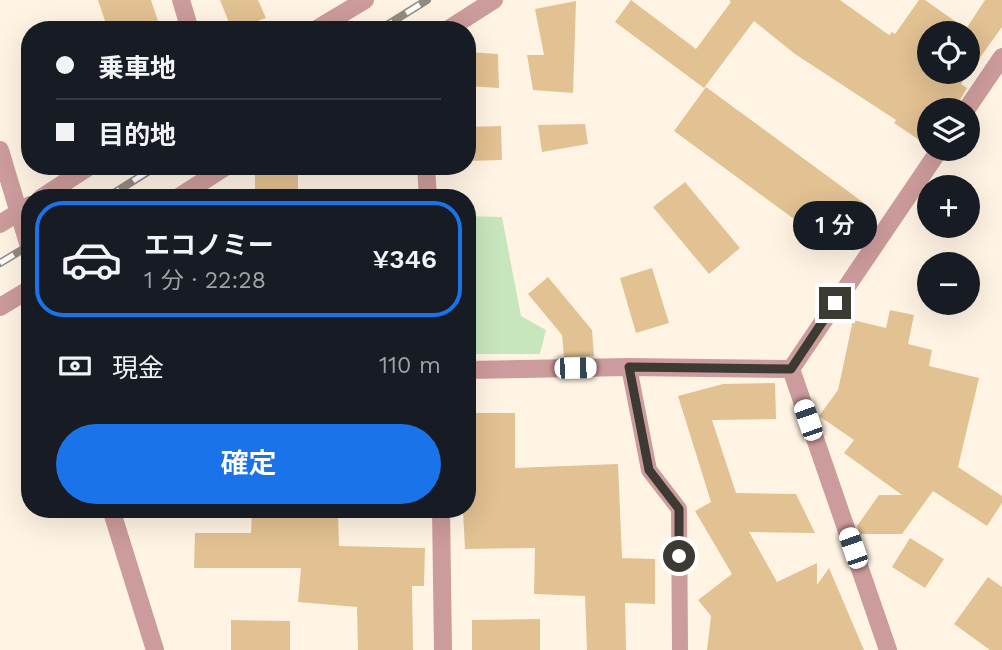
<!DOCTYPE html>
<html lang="ja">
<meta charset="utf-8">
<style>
:root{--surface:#171b24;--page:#20242c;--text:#f1f3f6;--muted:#9ea1a6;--line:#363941;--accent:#1a73e8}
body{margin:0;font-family:"Work Sans","Noto Sans JP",sans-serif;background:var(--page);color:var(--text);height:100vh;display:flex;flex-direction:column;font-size:26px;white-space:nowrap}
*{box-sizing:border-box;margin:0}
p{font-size:23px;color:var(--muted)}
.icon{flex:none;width:38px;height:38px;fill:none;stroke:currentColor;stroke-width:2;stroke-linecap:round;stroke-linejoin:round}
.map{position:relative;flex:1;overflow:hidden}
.sheet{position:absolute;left:21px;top:189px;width:455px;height:329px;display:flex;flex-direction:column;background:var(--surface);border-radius:28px;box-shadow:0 7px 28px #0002}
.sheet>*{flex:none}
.banner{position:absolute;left:21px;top:21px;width:455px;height:154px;border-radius:28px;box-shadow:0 7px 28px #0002;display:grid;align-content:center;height:154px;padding:0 35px;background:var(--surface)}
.buttons{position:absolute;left:917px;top:21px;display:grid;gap:14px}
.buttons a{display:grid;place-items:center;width:63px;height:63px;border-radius:50%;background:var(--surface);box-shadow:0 7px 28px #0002;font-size:35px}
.end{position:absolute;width:32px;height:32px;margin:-16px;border:9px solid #3d3933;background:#fff;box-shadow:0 0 0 4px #fff}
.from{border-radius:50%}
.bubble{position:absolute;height:49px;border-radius:24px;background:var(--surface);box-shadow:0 7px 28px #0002;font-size:23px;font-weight:600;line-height:49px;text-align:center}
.car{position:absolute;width:21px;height:42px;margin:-21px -10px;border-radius:9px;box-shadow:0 0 5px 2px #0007;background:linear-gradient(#fff 24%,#345 0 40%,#fff 0 76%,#345 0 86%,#fff 0)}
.banner b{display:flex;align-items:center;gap:24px;height:66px;font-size:26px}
.banner b+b{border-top:2px solid var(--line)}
.banner i{width:18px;height:18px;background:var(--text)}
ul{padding:12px 0 0;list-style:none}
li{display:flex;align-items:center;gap:21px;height:116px;margin:0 14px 10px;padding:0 21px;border:4px solid transparent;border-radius:28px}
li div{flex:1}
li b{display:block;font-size:26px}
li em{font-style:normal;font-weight:600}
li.active{border-color:var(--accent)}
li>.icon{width:63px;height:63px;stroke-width:1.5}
.pay{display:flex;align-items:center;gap:18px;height:77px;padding:0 35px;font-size:26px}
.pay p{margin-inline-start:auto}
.action{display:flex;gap:14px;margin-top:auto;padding:14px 35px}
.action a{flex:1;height:80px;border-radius:42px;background:var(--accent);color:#fff;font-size:28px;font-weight:600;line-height:80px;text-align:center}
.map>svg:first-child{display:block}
.green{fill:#c8e6bd}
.building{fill:#e2c192;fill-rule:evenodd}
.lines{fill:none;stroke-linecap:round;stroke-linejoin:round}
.service{stroke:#cc9b9b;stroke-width:16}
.minor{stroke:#cc9b9b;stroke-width:18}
.tertiary{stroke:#cc9b9b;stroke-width:18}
.rail-casing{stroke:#928b80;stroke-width:8}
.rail{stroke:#fff;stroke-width:5;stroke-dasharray:16;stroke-linecap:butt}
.route{stroke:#3d3933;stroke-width:9}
</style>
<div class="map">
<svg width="1002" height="650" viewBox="0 0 1002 650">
<rect width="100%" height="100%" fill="#fff4e4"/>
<path class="green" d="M467,216L502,217L521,316L546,330L540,354H467Z"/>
<path class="building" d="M98,0H151L161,30H108Z
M220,0H258L266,18L232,30Z
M631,0L696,49L731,2L729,0H840L889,35L892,32L895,34L919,0H925L966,29L985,0H1002V27L961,84L967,88L954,110H929L928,146L894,123L896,120L795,54L754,21L704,88L615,22ZM929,33H968V72H929Z
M576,1L573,93L533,90L527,55H544L535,9Z
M467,52L498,54L499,88L467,86Z
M706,87L864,203L832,247L674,131Z
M585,124L588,144L542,152L538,125Z
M501,126L502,160L467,161V127Z
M255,169L298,170V198H255Z
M685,182L740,248L709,274L653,207Z
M652,268L669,323L636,333L620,278Z
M548,277L592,330L594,356L564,357L562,335L528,294Z
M890,310L914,315L908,344L932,350L929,366L979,378L958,467L1002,496V503L987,526L933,491L902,534H860L857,526L879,495H902L844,453L854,440L819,416L838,390L853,320L886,328Z
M775,383L776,419L712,420L736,493L796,494L815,533L749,532L777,582L817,563V585L829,568L864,650H707L711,616L698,600L732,574L695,511L711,502L678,396L723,384Z
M467,413H515V468L618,464L622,558L655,559V604L625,603L626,650H587L585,596L534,594L535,548L465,549L463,510H467Z
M252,509H285V516L338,514L339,546L425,548L424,586H412L413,650H358L357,607L298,602L301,568H194L195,533H251Z
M910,538L944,559L925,588L892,567Z
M988,577L1002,587V650H990L954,624Z
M540,619V650H472V620Z
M231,620L290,621V650H231Z"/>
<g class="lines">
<path class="service" d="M629,367L649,470L679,509L680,650"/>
<path class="minor" d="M181,0L190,30
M315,30L365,0
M447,30L494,0
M966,110L1002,57
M426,166L428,198
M41,198L90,166
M177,198L227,166
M0,224L30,205
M0,307L30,289
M791,369L888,650
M791,369L940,149
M467,370L629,367L791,369
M441,509L443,650"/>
<path class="tertiary" d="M0,150L30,250
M111,509L155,650"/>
<g class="rail-casing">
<path id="rail" d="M379,30L427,0
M106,198L157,166
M0,263L30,245"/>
</g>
<use href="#rail" class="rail"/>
</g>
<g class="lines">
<path class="route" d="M679,556V509L649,470L629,367L791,369L835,303"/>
</g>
</svg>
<div class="buttons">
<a><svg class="icon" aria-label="locate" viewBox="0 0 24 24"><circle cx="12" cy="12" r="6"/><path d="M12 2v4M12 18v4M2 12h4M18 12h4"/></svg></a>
<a><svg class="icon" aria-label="layers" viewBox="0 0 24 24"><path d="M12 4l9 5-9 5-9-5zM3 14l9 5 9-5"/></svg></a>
<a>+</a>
<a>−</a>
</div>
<i class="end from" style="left:679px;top:556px"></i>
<i class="end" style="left:835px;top:303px"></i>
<div class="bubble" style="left:793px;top:201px;width:84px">1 分</div>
<i class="car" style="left:575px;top:368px;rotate:89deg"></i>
<i class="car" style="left:808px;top:420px;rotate:341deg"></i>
<i class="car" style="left:853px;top:548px;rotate:341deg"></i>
<div class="banner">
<b><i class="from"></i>乗車地</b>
<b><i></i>目的地</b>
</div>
<section class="sheet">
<ul>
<li class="active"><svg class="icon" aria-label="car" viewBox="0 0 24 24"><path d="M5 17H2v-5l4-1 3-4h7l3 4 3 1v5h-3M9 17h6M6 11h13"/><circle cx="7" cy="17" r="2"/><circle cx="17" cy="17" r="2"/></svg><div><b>エコノミー</b><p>1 分 · 22:28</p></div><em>¥346</em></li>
</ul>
<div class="pay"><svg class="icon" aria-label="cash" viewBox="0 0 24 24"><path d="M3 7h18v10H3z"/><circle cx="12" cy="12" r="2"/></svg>現金<p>110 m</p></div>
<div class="action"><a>確定</a></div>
</section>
</div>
